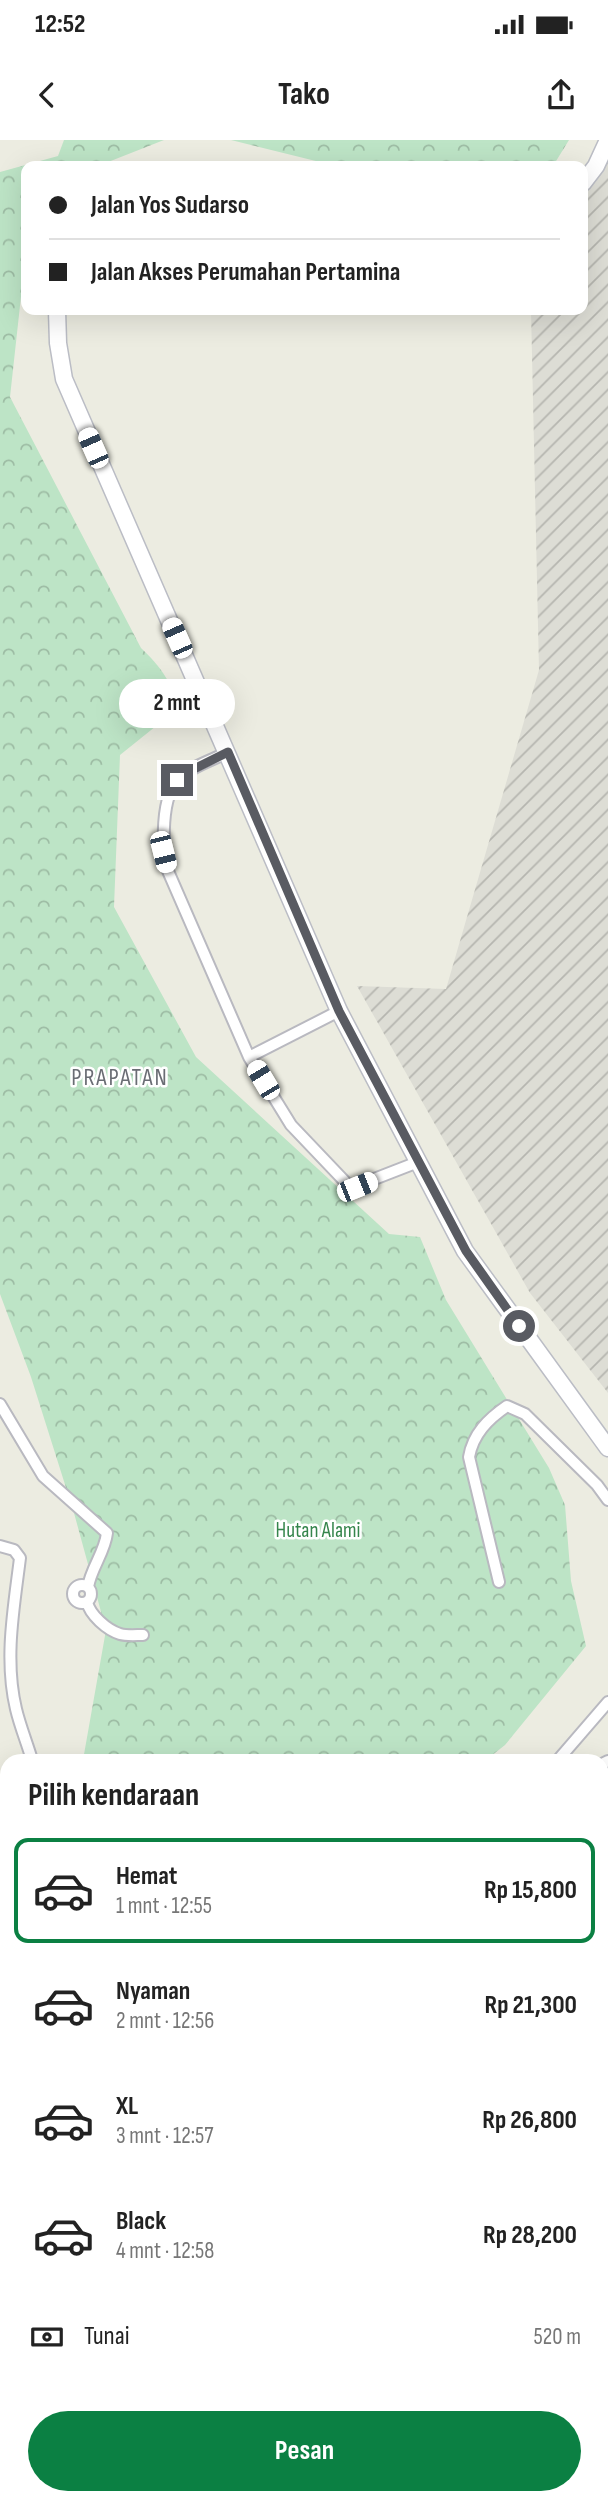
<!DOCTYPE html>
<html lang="id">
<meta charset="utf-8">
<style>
:root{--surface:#fff;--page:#f6f6f6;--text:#222;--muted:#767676;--line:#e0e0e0;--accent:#0b8043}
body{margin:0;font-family:"Sofia Sans Condensed",sans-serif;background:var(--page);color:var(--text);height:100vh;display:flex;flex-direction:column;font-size:26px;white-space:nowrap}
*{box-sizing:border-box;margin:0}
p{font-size:23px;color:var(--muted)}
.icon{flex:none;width:38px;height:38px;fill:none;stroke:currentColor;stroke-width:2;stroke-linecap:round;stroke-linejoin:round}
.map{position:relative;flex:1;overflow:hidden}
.side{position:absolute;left:0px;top:1614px;width:609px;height:751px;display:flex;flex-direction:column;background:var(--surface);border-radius:21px 21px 0 0;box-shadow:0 7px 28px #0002}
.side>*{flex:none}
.hud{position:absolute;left:21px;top:21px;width:567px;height:154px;border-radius:14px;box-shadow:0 7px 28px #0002;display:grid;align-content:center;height:154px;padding:0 28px;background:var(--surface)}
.end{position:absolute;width:32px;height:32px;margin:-16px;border:9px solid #595b62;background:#fff;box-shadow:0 0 0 4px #fff}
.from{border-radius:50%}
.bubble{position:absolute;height:49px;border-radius:24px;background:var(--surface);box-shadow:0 7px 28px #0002;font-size:23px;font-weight:700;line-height:49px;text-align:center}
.car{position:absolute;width:21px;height:42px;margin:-21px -10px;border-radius:9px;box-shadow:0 0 5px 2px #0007;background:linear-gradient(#fff 24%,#345 0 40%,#fff 0 76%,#345 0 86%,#fff 0)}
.hud b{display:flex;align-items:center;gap:24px;height:66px;font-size:26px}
.hud b+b{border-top:2px solid var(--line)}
.hud i{width:18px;height:18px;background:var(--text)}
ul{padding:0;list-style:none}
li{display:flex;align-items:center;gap:21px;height:105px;margin:0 14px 10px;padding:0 14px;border:4px solid transparent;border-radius:14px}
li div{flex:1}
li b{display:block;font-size:26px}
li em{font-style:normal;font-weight:700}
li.current{border-color:var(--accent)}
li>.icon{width:63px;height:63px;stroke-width:1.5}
h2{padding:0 28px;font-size:32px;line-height:84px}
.pay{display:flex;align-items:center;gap:18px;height:77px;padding:0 28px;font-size:26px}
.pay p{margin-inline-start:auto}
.button{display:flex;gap:14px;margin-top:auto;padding:14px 28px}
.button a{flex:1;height:80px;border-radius:42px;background:var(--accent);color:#fff;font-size:28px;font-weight:700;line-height:80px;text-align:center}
.status{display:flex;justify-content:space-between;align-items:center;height:49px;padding:0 35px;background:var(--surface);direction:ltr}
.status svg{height:19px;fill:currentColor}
header{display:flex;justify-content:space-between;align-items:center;height:91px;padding:0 28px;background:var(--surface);font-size:32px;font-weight:700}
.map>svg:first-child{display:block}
.industrial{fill:url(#industrial-furrows)}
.forest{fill:url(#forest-crowns)}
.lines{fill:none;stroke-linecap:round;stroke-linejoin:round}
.minor-casing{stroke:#b9b9c0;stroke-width:14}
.secondary-casing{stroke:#bbbdc5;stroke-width:19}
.minor{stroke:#fff;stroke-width:10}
.secondary{stroke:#fff;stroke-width:16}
.route{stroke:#595b62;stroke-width:9}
.labels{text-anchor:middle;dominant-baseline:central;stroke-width:5;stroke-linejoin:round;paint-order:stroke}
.park-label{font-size:21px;fill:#35854c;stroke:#fff}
.quarter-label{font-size:24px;letter-spacing:2px;fill:#6a6d74;stroke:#fff}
</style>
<div class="status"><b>12:52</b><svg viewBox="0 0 49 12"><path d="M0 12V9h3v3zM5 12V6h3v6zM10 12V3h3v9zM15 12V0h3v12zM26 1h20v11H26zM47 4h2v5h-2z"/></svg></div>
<header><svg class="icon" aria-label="back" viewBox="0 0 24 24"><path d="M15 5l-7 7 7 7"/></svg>Tako<svg class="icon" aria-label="share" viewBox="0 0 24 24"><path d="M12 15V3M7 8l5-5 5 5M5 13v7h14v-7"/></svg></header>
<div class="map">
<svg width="608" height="2364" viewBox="0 0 608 2364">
<defs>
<pattern id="industrial-furrows" width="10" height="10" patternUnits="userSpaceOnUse" patternTransform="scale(1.75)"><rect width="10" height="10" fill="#ddddd5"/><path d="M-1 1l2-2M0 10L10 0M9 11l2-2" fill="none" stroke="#b6b6b0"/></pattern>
<pattern id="forest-crowns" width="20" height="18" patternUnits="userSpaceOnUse" patternTransform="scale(1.75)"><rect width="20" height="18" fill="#bde4c6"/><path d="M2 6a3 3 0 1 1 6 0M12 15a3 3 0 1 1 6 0" fill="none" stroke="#9dbca4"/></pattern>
</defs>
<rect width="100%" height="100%" fill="#ecece1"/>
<path class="industrial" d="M608,13V1253L530,1153L357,846L446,849L539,530L531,170H583V44Z"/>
<path class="forest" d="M64,0H164L98,26H26V111L10,257L141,508C159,525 175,544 176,570L120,615L114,767L196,917L389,1094L420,1097L446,1160L549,1328L565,1365L571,1441L586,1506L505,1605L486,1620H83L106,1490L74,1373L31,1237L0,1154V32L58,16Z
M231,0H569L553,26H336Z"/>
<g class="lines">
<g class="minor-casing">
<path id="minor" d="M228,612C213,620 192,626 180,638C160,655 162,708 168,731L249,917L339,871
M249,917L291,985L351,1048L418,1022
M0,1264L43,1336L107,1393C105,1412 91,1428 88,1447
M0,1406L14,1410L20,1418C14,1467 4,1519 16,1569C20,1586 27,1603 32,1620
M499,1442L469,1317C473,1294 488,1279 507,1266L525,1274L597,1345L608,1360
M73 1454a9 9 0 1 1 18 0a9 9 0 1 1-18 0Z
M87,1462C90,1475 107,1490 120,1494C127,1496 136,1495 143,1495
M558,1620L608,1562
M602,1624L608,1621
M602,1692L608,1690
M0,1720L7,1723
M0,1753L7,1737
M0,1775L7,1786
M602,1805L608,1812
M0,2029L7,2031
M0,2176H7
M0,2235L7,2236
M0,2340L7,2319
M94,2357L104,2364
M450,2357L453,2364
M462,2357L470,2364"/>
</g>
<g class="secondary-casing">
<path id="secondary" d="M583,43L596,26L608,0
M57,170L58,203L64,239L339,871L465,1111L608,1308"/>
</g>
<use href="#minor" class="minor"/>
<use href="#secondary" class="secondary"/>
</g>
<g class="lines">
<path class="route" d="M177,640L182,635L228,612L339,871L466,1111L519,1186"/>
</g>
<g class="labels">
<g class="park-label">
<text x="318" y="1390">Hutan Alami</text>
</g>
<g class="quarter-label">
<text x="120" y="937">PRAPATAN</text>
</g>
</g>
</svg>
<i class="end from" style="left:519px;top:1186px"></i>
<i class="end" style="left:177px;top:640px"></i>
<div class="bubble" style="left:119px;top:539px;width:116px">2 mnt</div>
<i class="car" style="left:93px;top:308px;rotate:336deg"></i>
<i class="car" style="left:177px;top:498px;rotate:336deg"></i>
<i class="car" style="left:163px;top:712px;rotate:166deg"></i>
<i class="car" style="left:263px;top:940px;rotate:329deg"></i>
<i class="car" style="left:357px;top:1047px;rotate:68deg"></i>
<div class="hud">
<b><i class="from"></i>Jalan Yos Sudarso</b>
<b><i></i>Jalan Akses Perumahan Pertamina</b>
</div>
<section class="side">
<h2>Pilih kendaraan</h2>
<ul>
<li class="current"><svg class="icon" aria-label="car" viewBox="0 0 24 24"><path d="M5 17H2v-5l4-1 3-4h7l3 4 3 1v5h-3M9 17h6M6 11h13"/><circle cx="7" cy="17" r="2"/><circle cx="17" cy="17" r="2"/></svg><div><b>Hemat</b><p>1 mnt · 12:55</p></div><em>Rp 15,800</em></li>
<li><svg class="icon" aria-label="car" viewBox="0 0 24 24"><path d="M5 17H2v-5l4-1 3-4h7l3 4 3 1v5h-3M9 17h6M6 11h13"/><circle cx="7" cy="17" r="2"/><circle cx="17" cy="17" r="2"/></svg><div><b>Nyaman</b><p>2 mnt · 12:56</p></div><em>Rp 21,300</em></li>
<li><svg class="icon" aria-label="car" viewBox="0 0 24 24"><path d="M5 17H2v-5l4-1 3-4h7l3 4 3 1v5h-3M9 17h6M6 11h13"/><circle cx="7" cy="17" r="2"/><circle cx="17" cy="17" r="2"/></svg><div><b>XL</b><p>3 mnt · 12:57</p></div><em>Rp 26,800</em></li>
<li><svg class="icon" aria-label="car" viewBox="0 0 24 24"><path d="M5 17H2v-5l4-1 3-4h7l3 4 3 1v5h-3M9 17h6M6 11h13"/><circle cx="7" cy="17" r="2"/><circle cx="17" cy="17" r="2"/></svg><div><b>Black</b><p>4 mnt · 12:58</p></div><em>Rp 28,200</em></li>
</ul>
<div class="pay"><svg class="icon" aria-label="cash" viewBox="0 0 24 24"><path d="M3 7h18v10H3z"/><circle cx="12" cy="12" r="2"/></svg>Tunai<p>520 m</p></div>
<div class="button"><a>Pesan</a></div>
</section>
</div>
